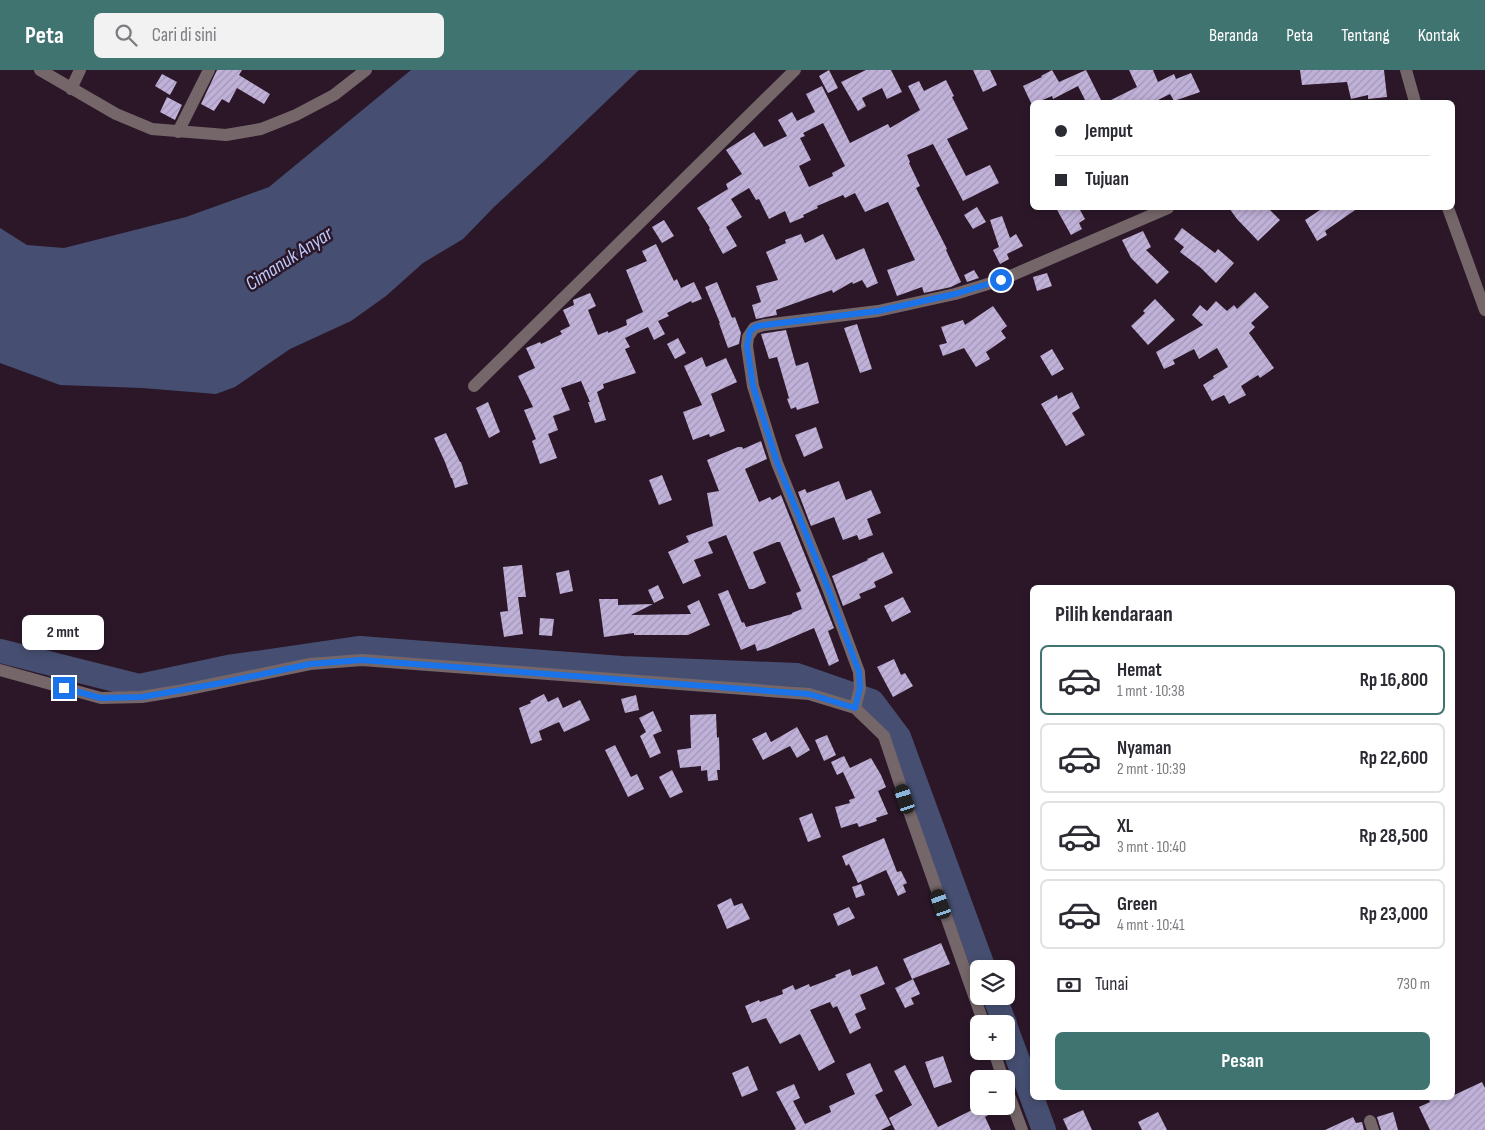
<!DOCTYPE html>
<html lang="id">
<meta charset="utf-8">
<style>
:root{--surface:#fff;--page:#f2f2f3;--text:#2b2b33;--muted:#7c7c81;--line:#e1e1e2;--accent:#407471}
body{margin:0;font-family:"Sofia Sans Condensed",sans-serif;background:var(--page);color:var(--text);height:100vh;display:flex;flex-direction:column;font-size:19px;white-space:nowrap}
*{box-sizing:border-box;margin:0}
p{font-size:16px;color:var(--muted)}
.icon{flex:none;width:28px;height:28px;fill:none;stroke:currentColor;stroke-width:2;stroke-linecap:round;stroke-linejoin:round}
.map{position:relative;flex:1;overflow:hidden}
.side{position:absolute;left:1030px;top:515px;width:425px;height:515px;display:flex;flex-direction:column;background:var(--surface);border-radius:8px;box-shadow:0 2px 8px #0003}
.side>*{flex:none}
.top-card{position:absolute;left:1030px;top:30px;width:425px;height:110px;border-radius:8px;box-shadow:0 2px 8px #0003;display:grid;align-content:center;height:110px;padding:0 25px;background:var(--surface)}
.buttons{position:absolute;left:970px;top:890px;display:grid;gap:10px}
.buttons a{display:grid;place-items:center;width:45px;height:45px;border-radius:8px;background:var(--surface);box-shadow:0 2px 8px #0003;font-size:25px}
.end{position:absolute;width:22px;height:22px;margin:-11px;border:6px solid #1a73e8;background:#fff;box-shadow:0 0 0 2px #fff}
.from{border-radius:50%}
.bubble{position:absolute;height:35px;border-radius:8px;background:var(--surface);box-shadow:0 2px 8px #0003;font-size:16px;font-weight:700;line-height:35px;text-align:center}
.car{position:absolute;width:15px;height:30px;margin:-15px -8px;border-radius:6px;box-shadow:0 0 4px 1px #0007;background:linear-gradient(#222 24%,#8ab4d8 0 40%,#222 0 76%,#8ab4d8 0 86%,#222 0)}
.top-card b{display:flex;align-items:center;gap:18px;height:48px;font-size:19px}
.top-card b+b{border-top:1px solid var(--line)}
.top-card i{width:12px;height:12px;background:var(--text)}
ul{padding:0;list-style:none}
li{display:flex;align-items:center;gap:15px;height:70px;margin:0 10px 8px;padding:0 15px;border:2px solid var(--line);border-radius:8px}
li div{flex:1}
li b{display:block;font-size:19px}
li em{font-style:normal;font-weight:700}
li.current{border-color:var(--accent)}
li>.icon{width:45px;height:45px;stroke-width:1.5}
h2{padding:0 25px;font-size:22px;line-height:60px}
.pay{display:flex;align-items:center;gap:12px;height:55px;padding:0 25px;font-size:19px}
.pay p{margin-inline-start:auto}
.button{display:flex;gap:10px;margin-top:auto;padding:10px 25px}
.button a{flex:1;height:58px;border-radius:8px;background:var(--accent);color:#fff;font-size:20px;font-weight:700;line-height:58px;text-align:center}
header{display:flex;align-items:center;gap:30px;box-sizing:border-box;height:70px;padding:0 25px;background:var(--accent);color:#fff}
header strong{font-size:24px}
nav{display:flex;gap:28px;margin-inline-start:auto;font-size:18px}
.search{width:350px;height:45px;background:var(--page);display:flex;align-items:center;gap:12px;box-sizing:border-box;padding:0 18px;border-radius:8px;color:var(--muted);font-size:19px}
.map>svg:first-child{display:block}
.water{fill:#464f71}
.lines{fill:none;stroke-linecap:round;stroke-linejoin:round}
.river{stroke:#464f71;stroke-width:24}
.building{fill:url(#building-hatch);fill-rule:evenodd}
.minor{stroke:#746669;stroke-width:12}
.route{stroke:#1a73e8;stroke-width:6}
.labels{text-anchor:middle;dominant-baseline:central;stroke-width:5;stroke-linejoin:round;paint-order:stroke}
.water-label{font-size:20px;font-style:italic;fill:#bbc9fa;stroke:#2b1728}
</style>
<header>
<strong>Peta</strong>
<div class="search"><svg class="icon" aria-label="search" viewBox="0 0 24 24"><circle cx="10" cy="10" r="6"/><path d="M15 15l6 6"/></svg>Cari di sini</div>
<nav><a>Beranda</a><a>Peta</a><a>Tentang</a><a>Kontak</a></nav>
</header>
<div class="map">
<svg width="1485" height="1060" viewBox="0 0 1485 1060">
<defs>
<pattern id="building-hatch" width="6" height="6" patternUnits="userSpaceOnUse" patternTransform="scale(1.25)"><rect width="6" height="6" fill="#c0b1d9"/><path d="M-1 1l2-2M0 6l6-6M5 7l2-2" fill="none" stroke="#a396b5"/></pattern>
</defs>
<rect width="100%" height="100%" fill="#2b1728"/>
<path class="water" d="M411,0H639L544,91L494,137L463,169L423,193L386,226L351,251L290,279L235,317L216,324L142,318L60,315L0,293V158L27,175L64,178L186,147L269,117Z"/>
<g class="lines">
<path class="river" d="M0,581L139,616L228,597L360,578L622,598L797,605L872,631L899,667L984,899
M994,926L1005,954
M1006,958L1044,1060"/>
</g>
<path class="building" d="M217,0H242L239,5L270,24L264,34L237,18L229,33L222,29L214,41L201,34Z
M829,0L838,18L828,23L819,6Z
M866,0H891L902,22L887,29L882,18L862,28L866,36L858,41L841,12Z
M973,0H990L997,15L983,22Z
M1052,0L1059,12L1086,0L1102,32H1086L1078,16L1053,29L1052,26L1038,32H1032V35L1023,16L1042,7L1041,6Z
M1129,0H1153L1158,12L1174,4L1176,9L1191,3L1200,22L1174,31L1170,24L1154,32H1107L1137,17Z
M1300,0H1384L1387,27L1368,29V25L1351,29L1347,12L1302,15Z
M162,4L177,12L170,25L155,16Z
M946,10L954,26L952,27L968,59L947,69L966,106L990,95L999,113L963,131L933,74L907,85L910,92L909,93L920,116L916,118L947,179L946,180L961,212L951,217L924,223L922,217L897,226L887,200L915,190L888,132L865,142L855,123L845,128L843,125L817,136L818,138L803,145L804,147L790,153L785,141L769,149L759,129L756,130L749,118L731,129L742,147L726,157L737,176L723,184L709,159L710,158L697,138L728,119L726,114L742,104L726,80L754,62L764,77L787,66L778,50L792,42L797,51L815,42L806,24L822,16L850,73L888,54L890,58L920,40L908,16L919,11L924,21ZM823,53L845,96L832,103L833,106L809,117L799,96L811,90L800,68L805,66L803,63Z
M167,27L182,35L175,50L160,42Z
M977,137L986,152L973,159L964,145Z
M1056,138H1079L1085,149L1079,153L1082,159L1071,165Z
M1229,138H1268L1280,150L1258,171L1237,149Z
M1323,138H1358L1325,161L1327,165L1317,171L1305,150Z
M1002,146L1010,168L1016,164L1023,176L1007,184L1009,189L1000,194L993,180L999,177L990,150Z
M664,150L674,166L662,173L652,157Z
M1182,158L1215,183L1218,179L1234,193L1216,213L1201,198L1180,182L1184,177L1174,169Z
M1143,161L1151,177L1146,180L1169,202L1157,214L1131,188L1122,170Z
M801,164L805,173L823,164L836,190L864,178L878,213L867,218L862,210L853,214L852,212L833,223L832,220L776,240L777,245L756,249L752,235L761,232L756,216L778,210L766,182L786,173L785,170Z
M656,174L674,211L677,209L681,218L694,212L702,229L692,233L691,231L667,243L669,246L658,251L665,264L654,270L648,257L625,268L630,277L625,279L636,303L603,314L604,318L597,322L606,350L595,353L588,332H590L581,311L561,318L570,340L553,346L558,360L548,364L557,388L540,394L532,371L536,369L524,340L533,337L518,306L535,298L526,278L540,272L541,274L562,264L560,261L570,256L563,240L574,235L573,230L590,223L596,236L588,240L598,265L608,261V263L627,255L626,250L643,242L626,200L647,191L642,181Z
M974,200L979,208L967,212L964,205Z
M1047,203L1052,216L1037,221L1033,207Z
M717,212L732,248L735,247L741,263L739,274L728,278L719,253H720L705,217Z
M1255,222L1269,237L1251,253L1255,257L1249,263L1274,298L1260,308L1258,305L1241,316L1246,325L1229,334L1224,325L1212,331L1203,315L1214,308L1213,306L1228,297L1217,278L1199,289L1194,279L1173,290L1175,294L1164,299L1156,282L1203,255L1192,245L1200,235L1207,241L1216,231L1227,241L1234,235L1237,239Z
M1155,229L1175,250L1148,275L1131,256L1145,243L1143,241Z
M993,236L1007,256L1001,261L1006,268L986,282L990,289L976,297L964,278L943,286L939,275L947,273L941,257L963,250L965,255Z
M857,254L872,299L860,303L844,258Z
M786,260L796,296L808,292L819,333L797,340L796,337L791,339L787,329L789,328L777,287L769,289L761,264Z
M678,268L686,283L675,289L667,274Z
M1052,279L1064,299L1052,306L1040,286Z
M702,287L706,297L726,288L737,312L711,324L725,361L710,367L709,364L693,370L683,342L702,335L684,296Z
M1072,322L1080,338L1072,343L1085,365L1066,376L1041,334L1057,325L1058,329Z
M488,332L500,362L489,368L476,338Z
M816,357L823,378L804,387L795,365Z
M446,363L460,392H461L468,414L455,418L452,408H451L445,392L434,368Z
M761,371L767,389L745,399L759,432L770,427L772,430L781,425L834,558L828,561L839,591L829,596L814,558L768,578L757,581L755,574L741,580L718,524L728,520L742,553L744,552L746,557L792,544V543L802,539L796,523L801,521L780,472H777L753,482L766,513L753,519H749L726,465L708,472L713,483L694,490L701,506L683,514L668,482L689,472L686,466L713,456L707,423L719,421L707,390L738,377H742L743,379Z
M662,405L672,430L659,435L649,410Z
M839,411L846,430L871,420L881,443L867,449L873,465L859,470L857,465L843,470L834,447L811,456L798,422L805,419L807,423Z
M883,482L893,503L874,512L876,517L859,524L861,528L843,536L832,506L868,490L867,489Z
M522,495L526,527H518L523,564L504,567L500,542L508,541L503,497Z
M569,500L573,521L560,524L556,503Z
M658,515L664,528L654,533L648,520Z
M903,527L911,542L892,552L884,536Z
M599,529H618V535L653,534L631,545L691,544L687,536L699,530L710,555L688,565H634V563L604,567Z
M540,548L554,549L552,566L539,565Z
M894,589L901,605L905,603L913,616L893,627L877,597Z
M544,624L548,632L558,627L563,638L580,630L590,650L564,662L559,652L539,661L542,670L531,674L519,638L531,633L530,631Z
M636,625L639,640L625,643L621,629Z
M653,641L662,661L653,665L661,683L650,688L640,666L646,662L639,648Z
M716,644L717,668L719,667L720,700H717L718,710L708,711L707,700L701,701V696L680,698L677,680L691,678L690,645Z
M797,657L810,680L797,688L790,676L763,690L752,669L766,662L771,672Z
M827,665L836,685L824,691L815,670Z
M615,675L631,707L637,704L644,719L628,727L605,680Z
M844,686L850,698L871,688L881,705L886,717L878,721L888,744L876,748L877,751L859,757L857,753L841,758L835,737L850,733L849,730L855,728L843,702L837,705L831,692Z
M672,700L683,722L670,728L659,707Z
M812,743L821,767L808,772L799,748Z
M884,768L897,802L901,801L907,813L903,815L906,822L898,826L886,800L858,813L849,794L846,796L842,786Z
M861,814L865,825L856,828L852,817Z
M731,828L734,836L742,833L750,849L727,859L717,835Z
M849,837L855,848L838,856L833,844Z
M941,873L950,894L912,909L903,889Z
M877,896L885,914L860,925L866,939L855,944L861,958L850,964L837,936L833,938L830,932L810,940L835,992L819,1001L800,964L780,974L766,948L752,953L745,936L759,930L760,932L783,924L782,920L793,915L795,920L809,914L810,917L836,907L835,905L850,899L852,906Z
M913,909L920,924L911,928L914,934L905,938L895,918Z
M943,986L952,1012L934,1018L925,992Z
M870,993L883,1021L875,1025L891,1055L881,1060H794L796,1059L776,1022L794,1014L800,1028L793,1031L805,1054L831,1042L829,1036L855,1024L846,1004Z
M905,995L938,1057L980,1036H1004L985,1047L991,1060H895L889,1048L912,1035L894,1001Z
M748,996L758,1020L742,1027L732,1003Z
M1482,1012L1485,1018V1060H1430L1419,1037L1430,1032L1428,1028H1452V1026Z
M1083,1040L1092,1060H1068L1063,1049Z
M1158,1042L1167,1060H1142L1138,1052Z
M1393,1042L1398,1060H1381L1377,1047Z
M1353,1047L1356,1053L1362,1052L1364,1060H1325Z"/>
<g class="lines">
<path class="minor" d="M40,0L116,44L152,59L226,65L261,59L296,45L334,25L366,0
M1406,0L1415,32
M71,19L80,0
M178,62L209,0
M1448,138L1485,240
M474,316L795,0
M0,600L101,628L142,627L184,620L310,594L362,590L809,624L855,638L884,666L910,744L984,954
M855,638L860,618L859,602L827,516L777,393L753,316L747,276L748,267L754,258L764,255L878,241L955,224L1001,210L1168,138
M994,981L1003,1009
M1006,1017L1022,1060
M1370,1051L1373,1060"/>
</g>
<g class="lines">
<path class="route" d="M64,618L101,628L142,627L221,613L310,594L362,590L809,624L855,638L860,618L859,602L827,516L777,392L753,316L747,276L750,261L757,256L878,241L955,224L1001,210"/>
</g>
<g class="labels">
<g class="water-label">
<text transform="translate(289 189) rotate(-33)">Cimanuk Anyar</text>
</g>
</g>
</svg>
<div class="buttons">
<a><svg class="icon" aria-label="layers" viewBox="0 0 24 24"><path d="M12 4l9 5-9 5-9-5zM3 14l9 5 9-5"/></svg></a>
<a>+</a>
<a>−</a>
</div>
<i class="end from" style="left:1001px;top:210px"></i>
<i class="end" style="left:64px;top:618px"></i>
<div class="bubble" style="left:22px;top:545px;width:82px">2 mnt</div>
<i class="car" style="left:905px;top:729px;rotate:342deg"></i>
<i class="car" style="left:941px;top:834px;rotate:341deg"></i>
<div class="top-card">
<b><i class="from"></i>Jemput</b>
<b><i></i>Tujuan</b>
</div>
<section class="side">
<h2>Pilih kendaraan</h2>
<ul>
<li class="current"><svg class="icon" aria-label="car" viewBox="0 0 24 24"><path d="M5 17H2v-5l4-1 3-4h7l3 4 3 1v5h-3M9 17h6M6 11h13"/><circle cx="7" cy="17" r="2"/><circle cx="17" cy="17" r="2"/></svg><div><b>Hemat</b><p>1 mnt · 10:38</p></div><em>Rp 16,800</em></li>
<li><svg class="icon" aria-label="car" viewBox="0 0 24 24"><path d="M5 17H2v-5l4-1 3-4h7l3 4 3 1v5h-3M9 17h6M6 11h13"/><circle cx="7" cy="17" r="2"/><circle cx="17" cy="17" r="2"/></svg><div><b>Nyaman</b><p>2 mnt · 10:39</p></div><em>Rp 22,600</em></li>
<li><svg class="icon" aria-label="car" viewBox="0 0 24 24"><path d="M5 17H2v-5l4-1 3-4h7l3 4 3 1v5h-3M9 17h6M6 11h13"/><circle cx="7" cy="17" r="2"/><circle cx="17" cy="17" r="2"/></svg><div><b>XL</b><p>3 mnt · 10:40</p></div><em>Rp 28,500</em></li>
<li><svg class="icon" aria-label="car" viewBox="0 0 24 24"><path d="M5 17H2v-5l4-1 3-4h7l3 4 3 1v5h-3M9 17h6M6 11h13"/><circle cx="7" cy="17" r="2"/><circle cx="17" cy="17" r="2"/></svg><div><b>Green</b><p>4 mnt · 10:41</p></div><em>Rp 23,000</em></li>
</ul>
<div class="pay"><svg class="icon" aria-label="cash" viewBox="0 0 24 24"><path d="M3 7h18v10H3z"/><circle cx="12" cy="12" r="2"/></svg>Tunai<p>730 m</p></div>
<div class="button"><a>Pesan</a></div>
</section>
</div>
